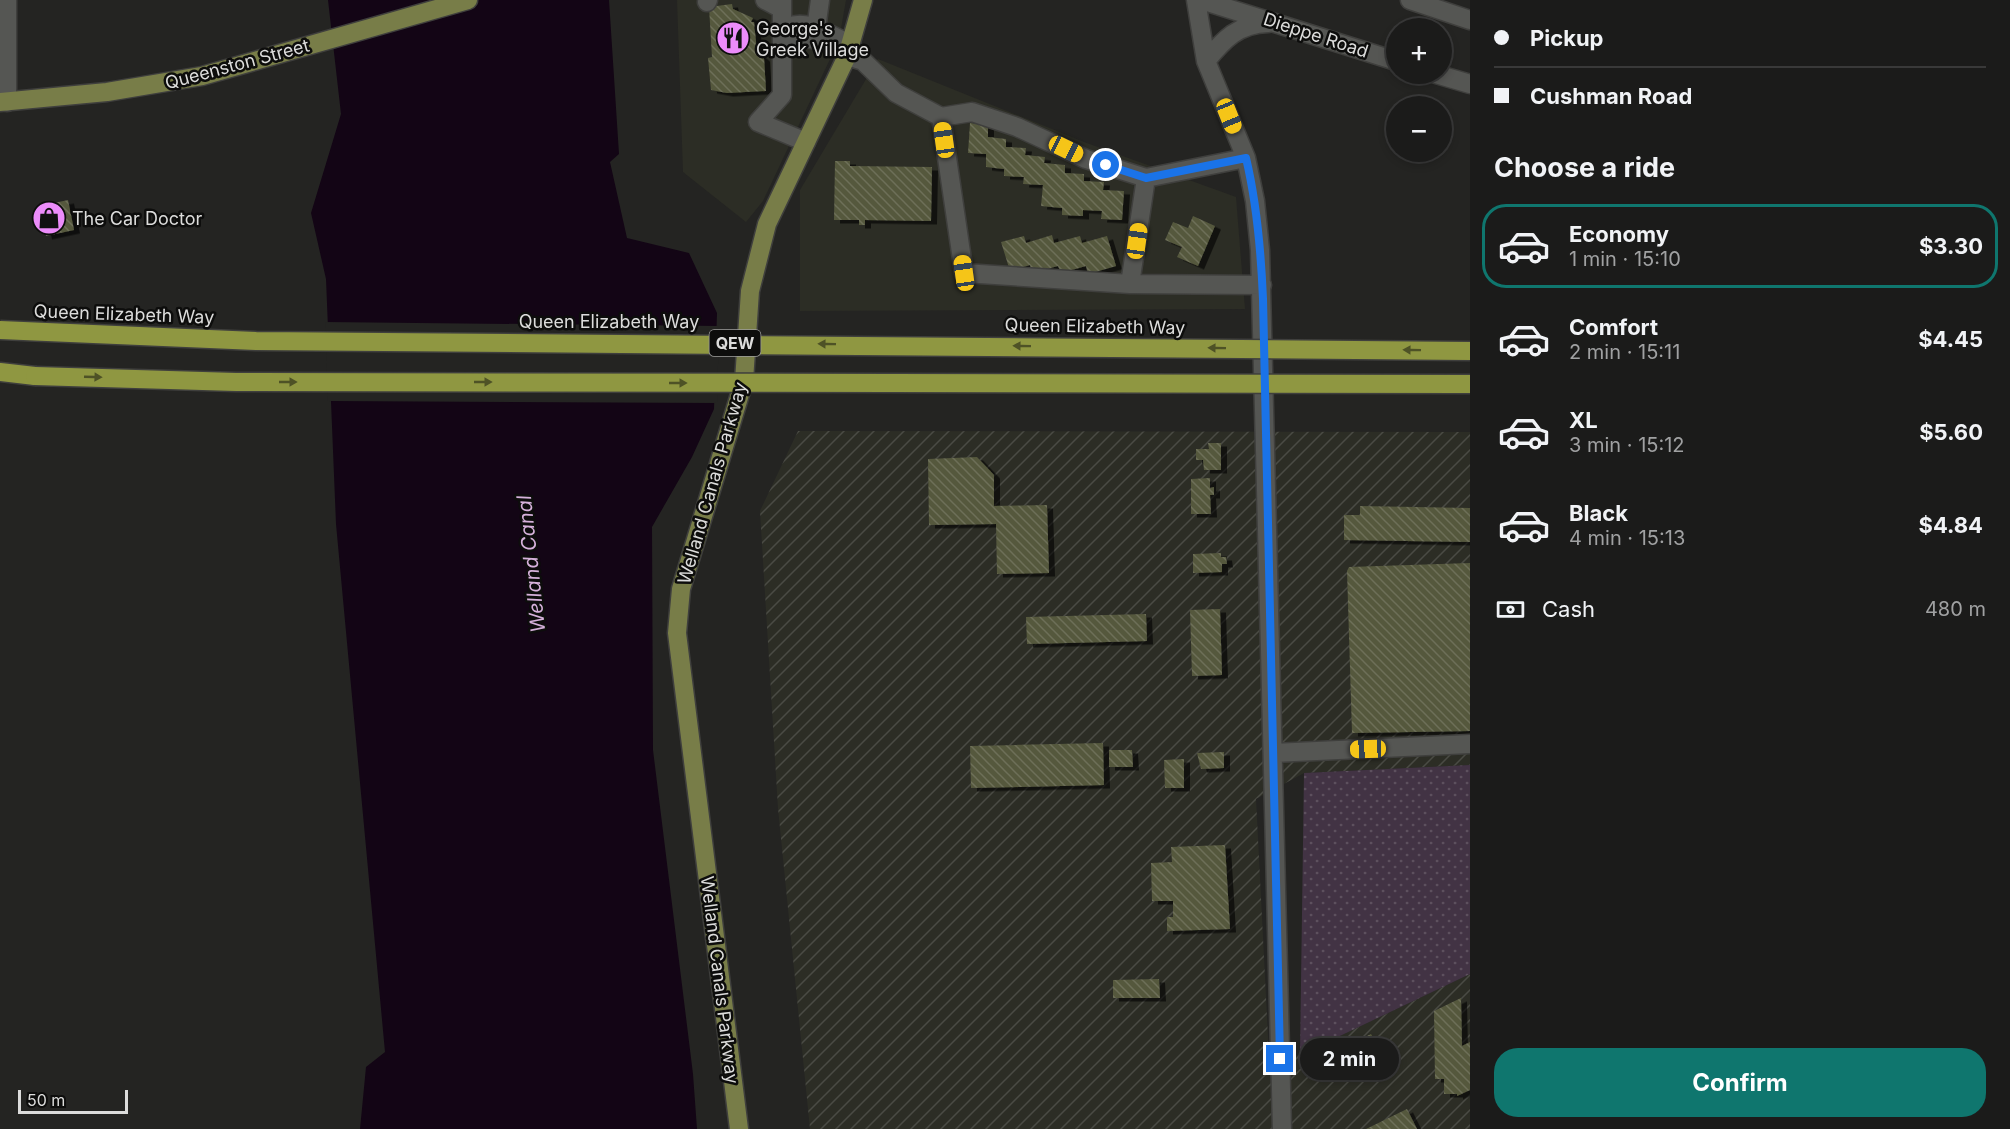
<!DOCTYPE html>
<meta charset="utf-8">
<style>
:root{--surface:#1b1b1a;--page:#242423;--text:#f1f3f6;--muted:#a0a1a2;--line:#393939;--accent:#0f766e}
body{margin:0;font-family:Inter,sans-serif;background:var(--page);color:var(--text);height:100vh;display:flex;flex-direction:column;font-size:22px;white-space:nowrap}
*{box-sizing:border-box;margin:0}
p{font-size:20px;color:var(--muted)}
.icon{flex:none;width:33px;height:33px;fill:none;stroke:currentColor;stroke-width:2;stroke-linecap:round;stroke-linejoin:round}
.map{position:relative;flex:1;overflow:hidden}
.side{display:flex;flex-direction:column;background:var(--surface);width:540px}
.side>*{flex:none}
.guide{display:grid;align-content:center;height:132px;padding:0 24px;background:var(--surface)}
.buttons{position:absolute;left:1386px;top:18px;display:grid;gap:12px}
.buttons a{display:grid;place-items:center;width:66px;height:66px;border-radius:50%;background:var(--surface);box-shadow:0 3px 9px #0003,0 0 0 2px var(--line);font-size:30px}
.scale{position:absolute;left:18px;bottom:15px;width:110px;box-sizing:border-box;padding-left:6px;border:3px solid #dcdcdb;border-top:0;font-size:16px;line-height:21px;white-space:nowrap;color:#dcdcdb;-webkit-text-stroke:4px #0d0d0c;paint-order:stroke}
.end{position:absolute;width:27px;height:27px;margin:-14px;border:8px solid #1a73e8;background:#fff;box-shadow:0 0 0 3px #fff}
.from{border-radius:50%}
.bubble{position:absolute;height:42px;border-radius:21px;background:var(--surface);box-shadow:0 3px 9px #0003,0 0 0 2px var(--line);font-size:20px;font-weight:700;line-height:42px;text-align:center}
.car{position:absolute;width:18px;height:36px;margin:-18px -9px;border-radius:8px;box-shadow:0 0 4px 2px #0007;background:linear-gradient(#f5c518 24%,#345 0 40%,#f5c518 0 76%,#345 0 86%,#f5c518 0)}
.guide b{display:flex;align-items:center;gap:21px;height:57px;font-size:22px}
.guide b+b{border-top:2px solid var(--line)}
.guide i{width:15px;height:15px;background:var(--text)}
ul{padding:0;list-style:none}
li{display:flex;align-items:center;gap:18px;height:84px;margin:0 12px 9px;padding:0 12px;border:3px solid transparent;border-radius:24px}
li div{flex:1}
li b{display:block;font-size:22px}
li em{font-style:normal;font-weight:700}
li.active{border-color:var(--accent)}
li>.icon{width:54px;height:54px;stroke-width:1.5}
h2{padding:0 24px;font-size:27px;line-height:72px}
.pay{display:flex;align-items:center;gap:15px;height:66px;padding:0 24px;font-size:22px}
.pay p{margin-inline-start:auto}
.action{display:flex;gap:12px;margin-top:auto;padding:12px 24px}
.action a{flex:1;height:69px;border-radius:24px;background:var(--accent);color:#fff;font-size:24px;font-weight:700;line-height:69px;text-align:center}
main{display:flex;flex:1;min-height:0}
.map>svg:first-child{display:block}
.built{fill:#2c2d25}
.industrial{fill:url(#industrial-furrows)}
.grass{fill:url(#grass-dots)}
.water{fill:#130515}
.pier{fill:#242422}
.building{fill:url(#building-back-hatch);filter:url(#shadow)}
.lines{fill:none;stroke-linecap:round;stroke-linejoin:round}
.minor-casing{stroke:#3f3f3d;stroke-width:21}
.major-casing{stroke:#3f3f3d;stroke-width:21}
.highway-casing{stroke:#3f3f3d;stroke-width:21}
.minor{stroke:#555653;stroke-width:18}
.major{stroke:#787d48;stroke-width:18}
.highway{stroke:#8f9741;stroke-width:18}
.highway-bridge-casing{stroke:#3f3f3d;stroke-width:21;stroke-linecap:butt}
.highway-bridge{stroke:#8f9741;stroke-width:18}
.oneway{fill:#4e5226}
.route{stroke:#1a73e8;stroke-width:8}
.labels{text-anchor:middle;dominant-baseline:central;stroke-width:5;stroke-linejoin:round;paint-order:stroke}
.shield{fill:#0d0d0c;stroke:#9e9e9d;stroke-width:1.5}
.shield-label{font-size:16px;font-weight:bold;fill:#dcdcdb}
.poi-label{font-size:18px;fill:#dcdcdb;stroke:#0d0d0c;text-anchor:start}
.street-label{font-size:18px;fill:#dcdcdb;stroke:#0d0d0c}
.water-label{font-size:20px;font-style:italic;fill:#d6b1db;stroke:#0d0d0c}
</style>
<main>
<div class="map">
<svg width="1470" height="1129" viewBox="0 0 1470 1129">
<defs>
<pattern id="industrial-furrows" width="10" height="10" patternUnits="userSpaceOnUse" patternTransform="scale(1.5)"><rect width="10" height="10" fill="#2c2d25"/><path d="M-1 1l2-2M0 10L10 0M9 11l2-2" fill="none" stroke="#4a4b44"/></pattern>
<pattern id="grass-dots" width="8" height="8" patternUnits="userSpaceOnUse" patternTransform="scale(1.5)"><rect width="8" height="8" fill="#423344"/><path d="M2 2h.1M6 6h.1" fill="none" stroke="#5d505e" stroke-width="1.8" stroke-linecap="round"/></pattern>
<pattern id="building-back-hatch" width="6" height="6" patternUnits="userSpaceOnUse" patternTransform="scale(1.5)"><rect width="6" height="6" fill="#55583e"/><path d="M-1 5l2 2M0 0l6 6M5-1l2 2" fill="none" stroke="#6d6f59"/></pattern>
<filter id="shadow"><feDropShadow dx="6" dy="3.5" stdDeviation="0" flood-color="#0009"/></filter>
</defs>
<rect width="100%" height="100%" fill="#242422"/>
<path class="built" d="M677,0H846L839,40L763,201L746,222L683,172Z
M878,59L1084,142L1236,197L1245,309L800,311V190Z"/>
<path class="industrial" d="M798,431L1470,432V765L1304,773L1256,799L1269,1057L1300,1055L1470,974V1129H810L778,808L760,511Z"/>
<path class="grass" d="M1470,765V974L1300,1055L1304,773Z"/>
<path class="water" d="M328,0H609L619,154L610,162L627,238L689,253L717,313L714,409L692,457L652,527L653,750L693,1074L697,1129H360L366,1067L385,1052L336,524L326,279L311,213L341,114Z"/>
<path class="pier" d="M325,322L719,326L717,403L328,401Z"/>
<path class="building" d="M732,4L733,9L753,18L751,22H754L757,52L764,58L766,91L727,93L711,90L708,58L712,57L709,7Z
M970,123L988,125V137L1006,139V147L1026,148L1025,155L1045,157L1044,163L1065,165V173L1084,174V181L1104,182L1103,190L1124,191L1122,220L1101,219L1102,211L1083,210V216L1062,215V208L1041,206L1043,185L1023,184L1024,177L1004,176V169L986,167V154L968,153Z
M835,161H850V166L932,167L931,221L865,220V225H859V220H834Z
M68,200L74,230L46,236L40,206Z
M1193,216L1215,226L1198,266L1177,257L1182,247L1165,240L1173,222L1188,228Z
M1052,235L1054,243L1080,236L1082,243L1107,236L1116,266L1088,274L1086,266L1061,273L1058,266L1032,273L1030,265L1010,271L1001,242L1024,236L1026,243Z
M1208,443H1221V470H1204L1203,460H1196V449H1209Z
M977,457L994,475V506L1047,505L1049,573L997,574L996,524L929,525L928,459Z
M1210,478V488L1214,487V495H1210L1211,514H1191V479Z
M1360,506L1470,508V542L1344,540V515H1360Z
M1221,553V557H1226L1227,564H1222V572L1193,573V554Z
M1470,563V731L1352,733L1347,571L1349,567Z
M1220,609L1222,675L1192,676L1190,610Z
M1146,614L1147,641L1027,644L1026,617Z
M1103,743L1104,785L971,788L970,746Z
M1109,750H1132L1133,767H1109Z
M1224,752V768L1201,769L1197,753Z
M1184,759V788H1165L1164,760Z
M1225,845L1230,929L1167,931V917H1173V901H1152L1151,863L1172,862L1171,847Z
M1159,979L1160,998H1113V980Z
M1461,998L1462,1046L1470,1042V1090L1457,1096V1094H1444V1079H1435L1434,1011Z
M1371,1034L1384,1059L1367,1068L1362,1060L1352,1065L1343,1048Z
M1407,1109L1417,1129H1366Z"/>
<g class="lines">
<g class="minor-casing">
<path id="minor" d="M7,0V102
M765,0L782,9
M782,0V95L758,122L806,142
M1196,0L1206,61L1246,158L1255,201L1260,250L1282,1129
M1201,0L1396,61
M1410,0L1470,20
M707,2L708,0
M782,25L788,27C809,18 831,37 851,44
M788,27L792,36L830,42
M816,29L820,0
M847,56L863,61L896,93L941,117L972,112L1017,127L1086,159L1146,178L1246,158
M1206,61C1224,39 1238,24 1268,23
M1436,74L1470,84
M941,117L964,273L1130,284L1262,285
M1130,284L1146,178
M1273,753L1470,744"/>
</g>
<g class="major-casing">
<path id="major" d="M0,102L107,92L202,76L468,0
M739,1129L677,633L681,589L744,381L750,291L767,224L847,56L863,0"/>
</g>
<g class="highway-casing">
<path id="highway" d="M0,372L35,376"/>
</g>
<use href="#minor" class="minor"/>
<use href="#major" class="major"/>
<use href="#highway" class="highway"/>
<g class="highway-bridge-casing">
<path id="highway-bridge" d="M0,330L256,341L1470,351
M35,376L236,382L1470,384"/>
</g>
<use href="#highway-bridge" class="highway-bridge"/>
</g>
<defs><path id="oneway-solid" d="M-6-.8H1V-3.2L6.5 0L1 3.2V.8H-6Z" transform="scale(1.5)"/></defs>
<g class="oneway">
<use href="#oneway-solid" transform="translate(827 344) rotate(-179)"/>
<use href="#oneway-solid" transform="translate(1022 346) rotate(-179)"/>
<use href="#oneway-solid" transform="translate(1217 348) rotate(-179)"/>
<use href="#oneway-solid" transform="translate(1412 350) rotate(-179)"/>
<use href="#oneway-solid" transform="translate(93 377) rotate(2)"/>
<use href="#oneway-solid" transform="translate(288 382)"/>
<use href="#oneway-solid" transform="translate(483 382)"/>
<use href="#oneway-solid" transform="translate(678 383)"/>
</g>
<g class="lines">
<path class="route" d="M1106,165L1146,178L1246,158C1257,204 1261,251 1263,299L1280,1059"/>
</g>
<defs>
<g id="restaurant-disc" transform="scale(1.725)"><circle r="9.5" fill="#ec8cfa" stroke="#0d0d0c"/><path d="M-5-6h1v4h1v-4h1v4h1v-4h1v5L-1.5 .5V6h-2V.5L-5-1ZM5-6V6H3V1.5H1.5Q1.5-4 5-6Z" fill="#111"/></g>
<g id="shop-disc" transform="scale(1.725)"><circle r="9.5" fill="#ec8cfa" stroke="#0d0d0c"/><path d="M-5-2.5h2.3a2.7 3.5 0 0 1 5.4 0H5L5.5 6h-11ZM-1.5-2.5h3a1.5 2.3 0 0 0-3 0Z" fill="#111"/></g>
</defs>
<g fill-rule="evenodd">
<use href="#restaurant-disc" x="733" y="38"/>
<use href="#shop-disc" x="49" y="218"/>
</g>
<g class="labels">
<rect class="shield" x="709.5" y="330" width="51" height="26" rx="4.5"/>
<g class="shield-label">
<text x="735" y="343">QEW</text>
</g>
<g class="poi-label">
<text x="756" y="28">George's<tspan x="756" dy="21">Greek Village</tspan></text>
<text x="72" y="218">The Car Doctor</text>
</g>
<g class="street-label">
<text transform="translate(1316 35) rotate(18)">Dieppe Road</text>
<text transform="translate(237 64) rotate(-15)">Queenston Street</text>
<text transform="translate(124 314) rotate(2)">Queen Elizabeth Way</text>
<text x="609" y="321">Queen Elizabeth Way</text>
<text transform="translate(1095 326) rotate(1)">Queen Elizabeth Way</text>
<text transform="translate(712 483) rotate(-74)">Welland Canals Parkway</text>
<text transform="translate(720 980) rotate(83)">Welland Canals Parkway</text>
</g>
<g class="water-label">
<text transform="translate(531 564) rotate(-96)">Welland Canal</text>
</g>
</g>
</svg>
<div class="buttons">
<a>+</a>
<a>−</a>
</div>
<div class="scale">50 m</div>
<i class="end from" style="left:1106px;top:165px"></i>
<i class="end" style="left:1280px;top:1059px"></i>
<div class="bubble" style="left:1300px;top:1038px;width:99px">2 min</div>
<i class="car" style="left:1229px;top:116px;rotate:158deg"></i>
<i class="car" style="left:944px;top:140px;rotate:352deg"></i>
<i class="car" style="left:1066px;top:149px;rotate:116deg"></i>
<i class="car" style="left:1137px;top:241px;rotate:8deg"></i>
<i class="car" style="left:964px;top:273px;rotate:352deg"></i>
<i class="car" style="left:1368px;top:749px;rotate:268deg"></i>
</div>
<section class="side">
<div class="guide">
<b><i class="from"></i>Pickup</b>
<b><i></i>Cushman Road</b>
</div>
<h2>Choose a ride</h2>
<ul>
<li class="active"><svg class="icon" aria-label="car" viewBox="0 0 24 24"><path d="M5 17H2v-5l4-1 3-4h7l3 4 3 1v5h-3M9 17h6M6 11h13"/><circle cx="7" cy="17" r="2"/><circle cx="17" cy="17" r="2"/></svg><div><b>Economy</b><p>1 min · 15:10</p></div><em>$3.30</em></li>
<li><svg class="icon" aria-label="car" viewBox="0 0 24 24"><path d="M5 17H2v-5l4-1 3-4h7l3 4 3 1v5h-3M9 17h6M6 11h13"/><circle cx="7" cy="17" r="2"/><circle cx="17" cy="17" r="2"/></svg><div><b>Comfort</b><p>2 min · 15:11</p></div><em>$4.45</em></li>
<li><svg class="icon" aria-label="car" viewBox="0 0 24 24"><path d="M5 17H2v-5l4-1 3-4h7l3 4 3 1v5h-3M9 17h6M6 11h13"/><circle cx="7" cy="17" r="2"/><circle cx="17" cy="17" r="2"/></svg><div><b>XL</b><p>3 min · 15:12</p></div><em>$5.60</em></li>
<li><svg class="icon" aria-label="car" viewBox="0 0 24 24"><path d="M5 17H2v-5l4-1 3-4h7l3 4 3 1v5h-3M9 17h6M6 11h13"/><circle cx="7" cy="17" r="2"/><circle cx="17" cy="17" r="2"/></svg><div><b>Black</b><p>4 min · 15:13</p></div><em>$4.84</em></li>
</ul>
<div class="pay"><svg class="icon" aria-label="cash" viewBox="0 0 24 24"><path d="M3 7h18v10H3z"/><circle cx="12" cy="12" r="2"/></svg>Cash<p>480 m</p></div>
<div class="action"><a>Confirm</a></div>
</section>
</main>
